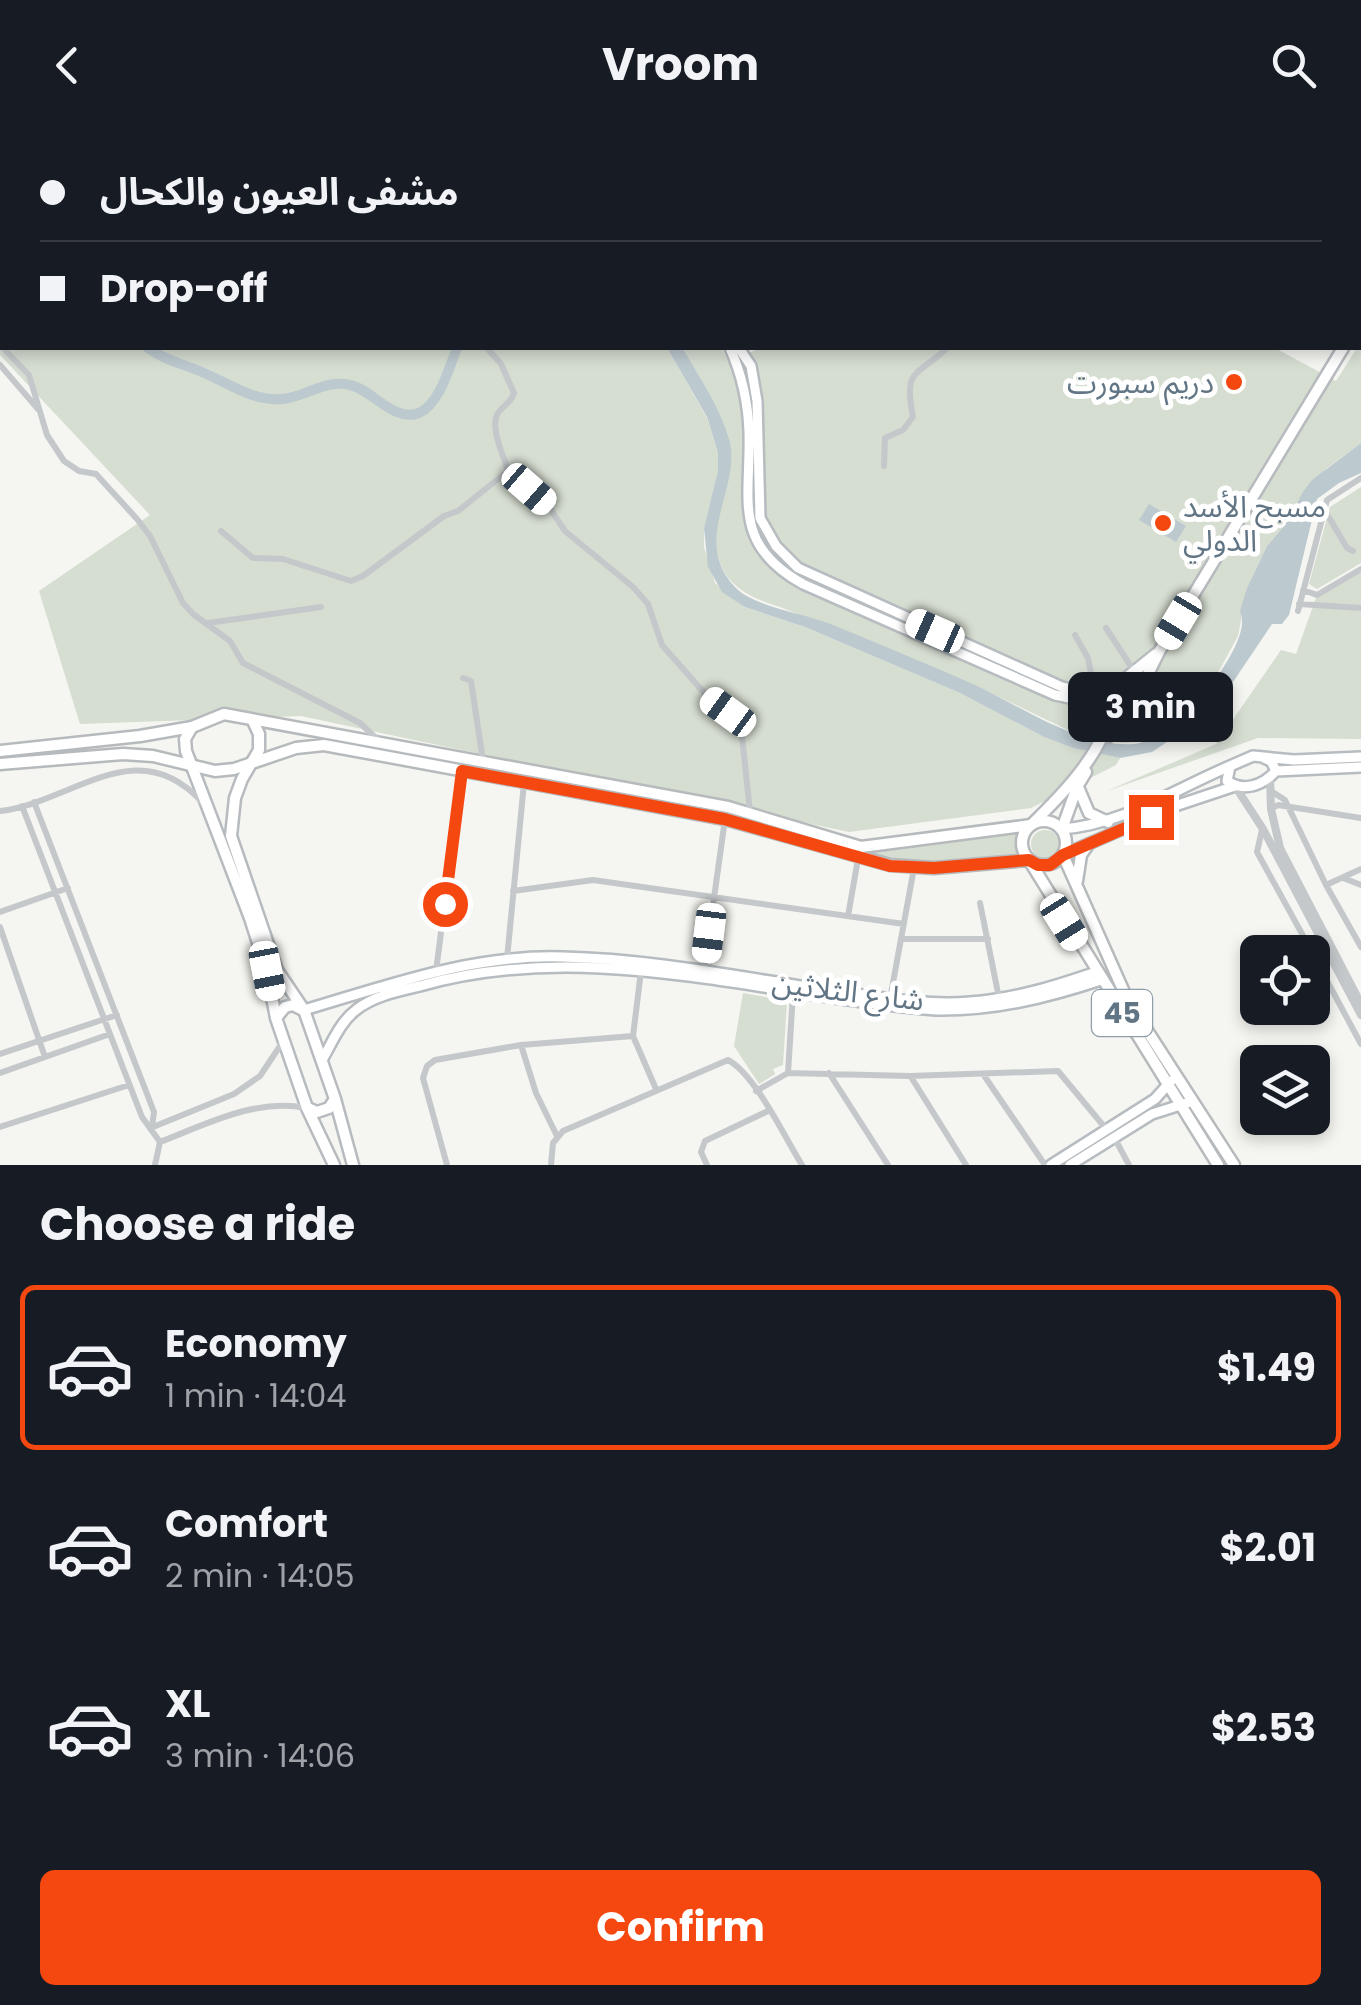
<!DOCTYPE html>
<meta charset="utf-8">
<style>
:root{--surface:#171b24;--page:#242831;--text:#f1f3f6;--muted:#9ea1a6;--line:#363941;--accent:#f54811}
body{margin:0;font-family:Poppins,"Noto Sans Arabic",sans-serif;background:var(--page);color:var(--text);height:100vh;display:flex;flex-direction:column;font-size:38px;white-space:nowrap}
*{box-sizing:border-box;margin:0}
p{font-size:32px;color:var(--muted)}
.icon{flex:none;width:55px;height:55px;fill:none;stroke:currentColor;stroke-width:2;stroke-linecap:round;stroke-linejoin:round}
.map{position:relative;height:1035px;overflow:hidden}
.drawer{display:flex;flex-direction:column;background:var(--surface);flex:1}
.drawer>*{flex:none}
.hud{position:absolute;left:0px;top:0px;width:1362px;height:220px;box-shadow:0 5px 15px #0003;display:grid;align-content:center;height:220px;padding:0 40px;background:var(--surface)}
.controls{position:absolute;left:1240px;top:805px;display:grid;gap:20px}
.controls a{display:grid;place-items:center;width:90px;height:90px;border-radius:15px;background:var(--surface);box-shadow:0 5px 15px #0003;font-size:50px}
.end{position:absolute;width:45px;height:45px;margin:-22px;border:12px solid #f54811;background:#fff;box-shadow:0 0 0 5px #fff}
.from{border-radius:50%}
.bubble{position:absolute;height:70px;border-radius:15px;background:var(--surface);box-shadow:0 5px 15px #0003;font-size:32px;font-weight:700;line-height:70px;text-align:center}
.car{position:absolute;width:30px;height:60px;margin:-30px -15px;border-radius:12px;box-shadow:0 0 8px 2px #0007;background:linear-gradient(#fff 24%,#345 0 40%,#fff 0 76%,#345 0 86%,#fff 0)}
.hud b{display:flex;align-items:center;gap:35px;height:95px;font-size:38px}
.hud b+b{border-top:2px solid var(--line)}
.hud i{width:25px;height:25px;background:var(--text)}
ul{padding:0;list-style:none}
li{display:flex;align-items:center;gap:30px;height:165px;margin:0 20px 15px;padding:0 20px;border:5px solid transparent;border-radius:15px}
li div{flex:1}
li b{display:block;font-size:38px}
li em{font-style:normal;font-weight:700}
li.selected{border-color:var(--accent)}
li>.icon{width:90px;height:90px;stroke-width:1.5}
h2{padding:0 40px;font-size:45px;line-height:120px}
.button{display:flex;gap:20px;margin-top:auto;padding:20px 40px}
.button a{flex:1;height:115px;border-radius:15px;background:var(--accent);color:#fff;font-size:40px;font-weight:700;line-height:115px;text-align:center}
header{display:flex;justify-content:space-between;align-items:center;height:130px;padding:0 40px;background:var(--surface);font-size:45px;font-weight:700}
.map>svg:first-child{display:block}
.green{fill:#d6ddd1}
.water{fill:#bcc9ce}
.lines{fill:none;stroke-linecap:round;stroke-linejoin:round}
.river{stroke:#bcc9ce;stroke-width:10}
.secondary-casing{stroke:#b6bcc0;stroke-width:14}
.primary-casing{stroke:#b7bbbf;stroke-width:15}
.trunk-casing{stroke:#b6babd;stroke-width:15}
.minor{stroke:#c4c8cb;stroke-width:6}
.tertiary{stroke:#c4c8cb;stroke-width:8}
.secondary{stroke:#fff;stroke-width:9}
.primary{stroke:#fff;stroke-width:10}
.trunk{stroke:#fff;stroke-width:10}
.route{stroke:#f54811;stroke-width:12}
.poi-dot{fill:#f54811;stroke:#fff;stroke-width:4}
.labels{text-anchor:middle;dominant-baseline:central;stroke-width:10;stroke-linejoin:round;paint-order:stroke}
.shield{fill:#fff;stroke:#909eaa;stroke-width:2.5}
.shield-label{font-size:28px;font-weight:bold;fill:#617585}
.poi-label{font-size:30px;fill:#617585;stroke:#fff;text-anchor:end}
.street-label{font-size:30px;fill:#617585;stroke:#fff}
</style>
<header><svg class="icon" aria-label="back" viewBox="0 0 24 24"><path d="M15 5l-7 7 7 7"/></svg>Vroom<svg class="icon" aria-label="search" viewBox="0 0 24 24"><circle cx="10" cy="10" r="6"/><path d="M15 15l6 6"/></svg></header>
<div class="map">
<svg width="1361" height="1035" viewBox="0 0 1361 1035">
<rect width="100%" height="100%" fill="#f5f5f1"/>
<path class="green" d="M0,0H491L2,2V218H667L707,288L718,323V340L704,398V417L715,453L745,477L805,497L960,563L1044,607L1073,618L1120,628L1116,635L1031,678L849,702L301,586L80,594L39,461L150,385L0,225Z
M1361,210V313L1327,338L1295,375L1285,395L1267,416L1247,458L1238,506L1209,559L1187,582L1146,611L1122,613L1072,602L970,553L780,477C732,463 709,440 717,386C719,374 729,361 727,349C724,326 722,294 713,273C705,254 693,236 683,218H721L729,232L760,218H1275L1336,251L1357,218H1360Z
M1361,357V433L1317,459L1309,454L1330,377Z
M1361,441V609L1258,608L1107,661L1216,614L1281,520L1296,524L1317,465Z
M1031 714a14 14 0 1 1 28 0a14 14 0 1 1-28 0Z
M1024,700L1021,709L1022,724C964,730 922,736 864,724Z
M743,863L787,871L783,935L773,939L775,944L759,954L734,916Z"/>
<path class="water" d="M667,218H683C699,247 722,280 730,313C740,360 691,411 735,457C753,477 807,484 833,495C880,514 927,534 973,554C1021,576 1079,618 1134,614C1160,612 1202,570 1216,549C1226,533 1249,501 1240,481L1247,458L1267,416L1285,395L1303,362L1312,350L1361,313V343L1339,353L1317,369L1289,485L1282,494H1272L1229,558L1188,598L1152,622L1120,628L1073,618L1044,607L960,563L805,497L745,477L722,462L708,437L704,398L718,340V323L707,287Z
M1149,374L1186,396L1176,412L1139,390Z"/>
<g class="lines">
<path class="river" d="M93,2L94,0
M148,218C166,231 184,234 204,243C230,254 254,272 283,269C307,266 326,249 350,255C373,260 394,293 419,283C440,274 449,237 457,218"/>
<g class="secondary-casing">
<path id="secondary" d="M529,0L535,2
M557,0L562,2
M730,218C742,245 748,272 749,302C751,369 731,414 803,454L1055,565L1112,577
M739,218L751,236L757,271L760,388L776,416L798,438L1062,557L1079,561L1113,556
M1264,628L1271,631L1276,641C1262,656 1244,662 1227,651L1230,636L1253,626L1294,630L1361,627
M1276,641L1361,637
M1062,699C1124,694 1173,660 1230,636
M1063,725L1175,676L1235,656
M304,880C389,855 473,824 563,827C652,829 740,847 827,860C874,866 923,876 970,872C1014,869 1055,856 1096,842
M322,930C332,913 340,892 356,880C373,866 399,861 420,856C591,807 765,867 936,880C994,881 1046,868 1101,850
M1051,1035L1155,969L1171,951
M1070,1035L1152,984L1193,971"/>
</g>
<g class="primary-casing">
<path id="primary" d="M1360,188L1361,187
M1120,553L1156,524
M1108 567a14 14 0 1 1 28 0a14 14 0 1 1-28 0Z
M1136,568L1160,520L1343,218
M253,591L259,604V620L242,649L235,668L231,706L277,840L304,880L335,969L353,1035
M192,597L185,609L186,621L250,788L267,841L276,888L307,978L334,1035
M1108,607L1128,579
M1078,657L1089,683L1108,692
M1031,695C1063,664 1104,622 1112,577
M1062,699L1077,657L1086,642
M276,888L285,877L293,875L303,880
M308,978L317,982L329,978L335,969"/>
</g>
<g class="trunk-casing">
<path id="trunk" d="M0,621L140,606L192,597L224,584L728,677L861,717L1031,695
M0,634L123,624L153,626L215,641L234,639L296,618L324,615L725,689L890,735L934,738L1029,730L1218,1035
M1022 713a22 22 0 1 1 44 0a22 22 0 1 1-44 0Z
M1063,725L1128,871L1234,1035
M1077,751L1081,725L1088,715"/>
</g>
<path class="minor" d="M304,0H321
M671,0V2
M791,0L792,2
M964,0L969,2
M1283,0L1286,2
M637,2L638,0
M694,2L696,0
M809,2L815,0
M890,2V0
M1059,2V0
M1225,2L1229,0
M1304,2L1305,0
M1360,64L1361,63
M1360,78H1361
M0,101L2,104
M0,157L2,155
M0,192L2,194
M3,218L29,245L47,305L64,331L79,341L96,344L137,389L150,406L183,473L193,484L230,511L243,533L360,593L380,612
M0,235L38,279
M884,336L885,308L903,300L913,287C903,237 917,247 947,218
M508,341L549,377L565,401L633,457L648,474L662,515L707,566L728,582L742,606L750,682
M1324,379L1347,418L1353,421
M221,401L253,428L283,429L351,451L363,446L444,386L458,381L508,341C504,326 489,297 498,283C504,274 510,275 514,263L501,234L487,218
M1303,460L1317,465L1361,439
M1299,474L1361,478
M1298,481L1327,370L1361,348
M208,493L321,477
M1106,498L1134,541
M1075,505L1088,528L1094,558
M463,548L471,551L483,631
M1271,661L1285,670L1326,755L1361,817
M34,672L154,982L152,996
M22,676L142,987L160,1012L155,1035
M1271,679L1278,675L1361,688
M0,681C72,673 136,600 202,672
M1262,700L1257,722L1312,822
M1343,748L1361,755
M1326,755L1361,739
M513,761L593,750L904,794
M980,773L999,868
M0,782L68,758
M848,786L859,723
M0,797L45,927
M901,809H988
M1312,823L1361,914
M507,829L524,653
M704,840L725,689
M436,841L462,641
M641,841L633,906L656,959
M890,869L914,738
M521,915L536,963L557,1006
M0,924L117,885
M0,943L110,904
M788,943L793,863
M829,943L888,1035
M983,944L1045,1035
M911,947L966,1035
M756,961L788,943L910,946L1058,941L1107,1000
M0,997L129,955
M153,997L234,964L260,946L284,910
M1114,1007L1129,1035
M160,1012C207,994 255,968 306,978
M447,1035L423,948L427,936L435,930L521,915L633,906
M551,1035L553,1013L563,1001L728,930C755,944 785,1008 802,1035
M707,1035L701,1022L705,1011L768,981"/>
<path class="tertiary" d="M1270,647L1271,679L1280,718L1361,874
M1235,656L1263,699L1361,885"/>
<use href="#secondary" class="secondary"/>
<use href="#primary" class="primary"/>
<use href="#trunk" class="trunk"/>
</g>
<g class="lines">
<path class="route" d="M445,774L462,641L724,689L890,736L934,738L1029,730L1038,735H1050L1063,725L1151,687"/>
</g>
<g class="poi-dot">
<circle cx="1234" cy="252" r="10"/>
<circle cx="1163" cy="393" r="10"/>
</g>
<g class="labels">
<rect class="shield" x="1092" y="860" width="60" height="46" rx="8"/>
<g class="shield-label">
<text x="1122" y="883">45</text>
</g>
<g class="poi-label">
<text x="1214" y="252">دريم سبورت</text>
<text x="1183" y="376" text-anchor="start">مسبح الأسد<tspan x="1183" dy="34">الدولي</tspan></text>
</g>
<g class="street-label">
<text transform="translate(848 861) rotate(7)">شارع الثلاثين</text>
</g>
</g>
</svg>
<div class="controls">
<a><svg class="icon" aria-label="locate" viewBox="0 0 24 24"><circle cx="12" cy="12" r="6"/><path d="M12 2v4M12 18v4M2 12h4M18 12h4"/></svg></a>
<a><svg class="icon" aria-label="layers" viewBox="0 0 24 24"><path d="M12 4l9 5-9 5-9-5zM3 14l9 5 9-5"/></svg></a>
</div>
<i class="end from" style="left:445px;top:774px"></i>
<i class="end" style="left:1151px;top:687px"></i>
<div class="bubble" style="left:1068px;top:542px;width:165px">3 min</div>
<i class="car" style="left:529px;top:359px;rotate:131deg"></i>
<i class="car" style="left:1178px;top:491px;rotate:211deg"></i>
<i class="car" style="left:935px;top:501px;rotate:294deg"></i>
<i class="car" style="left:728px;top:582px;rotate:306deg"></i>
<i class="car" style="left:1064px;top:792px;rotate:148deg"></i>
<i class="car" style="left:709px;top:803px;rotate:187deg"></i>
<i class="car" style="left:267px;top:841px;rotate:169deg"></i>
<div class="hud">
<b><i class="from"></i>مشفى العيون والكحال</b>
<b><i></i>Drop-off</b>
</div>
</div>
<section class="drawer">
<h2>Choose a ride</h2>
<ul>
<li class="selected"><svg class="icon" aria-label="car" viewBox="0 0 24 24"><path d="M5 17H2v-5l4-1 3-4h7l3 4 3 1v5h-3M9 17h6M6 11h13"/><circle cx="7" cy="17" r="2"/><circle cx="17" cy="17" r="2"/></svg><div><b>Economy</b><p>1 min · 14:04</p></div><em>$1.49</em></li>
<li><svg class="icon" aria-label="car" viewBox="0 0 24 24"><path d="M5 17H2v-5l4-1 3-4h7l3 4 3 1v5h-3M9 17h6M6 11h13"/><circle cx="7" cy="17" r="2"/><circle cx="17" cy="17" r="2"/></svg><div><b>Comfort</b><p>2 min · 14:05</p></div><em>$2.01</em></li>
<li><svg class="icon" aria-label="car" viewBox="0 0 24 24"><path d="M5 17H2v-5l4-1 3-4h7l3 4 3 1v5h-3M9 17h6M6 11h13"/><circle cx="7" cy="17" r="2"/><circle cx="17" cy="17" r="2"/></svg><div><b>XL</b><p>3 min · 14:06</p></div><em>$2.53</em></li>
</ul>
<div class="button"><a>Confirm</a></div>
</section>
